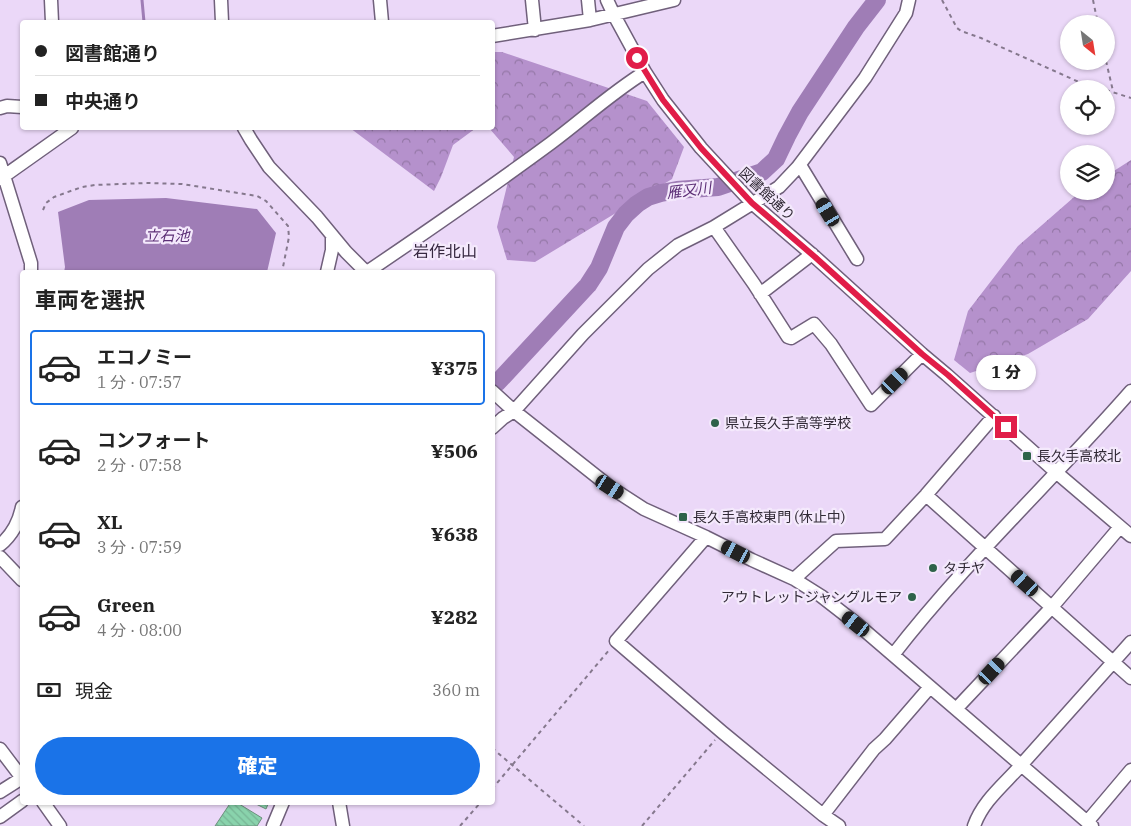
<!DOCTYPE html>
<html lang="ja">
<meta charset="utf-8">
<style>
:root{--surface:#fff;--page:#f6f6f6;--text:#222;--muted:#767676;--line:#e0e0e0;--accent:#1a73e8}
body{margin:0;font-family:"IBM Plex Serif","Noto Sans JP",serif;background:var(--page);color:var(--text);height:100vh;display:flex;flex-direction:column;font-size:19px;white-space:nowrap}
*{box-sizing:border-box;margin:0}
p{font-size:16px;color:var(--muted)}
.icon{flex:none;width:28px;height:28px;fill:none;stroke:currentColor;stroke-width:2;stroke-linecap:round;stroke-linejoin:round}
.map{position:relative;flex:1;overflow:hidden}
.sheet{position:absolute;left:20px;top:270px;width:475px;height:535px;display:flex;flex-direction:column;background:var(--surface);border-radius:5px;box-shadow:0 1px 4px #0004}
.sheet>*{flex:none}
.top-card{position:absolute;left:20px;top:20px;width:475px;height:110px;border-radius:5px;box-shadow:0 1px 4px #0004;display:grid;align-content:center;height:110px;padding:0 15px;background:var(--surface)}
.needle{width:32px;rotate:150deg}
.fabs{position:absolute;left:1060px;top:15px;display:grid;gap:10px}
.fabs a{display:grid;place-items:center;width:55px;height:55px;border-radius:50%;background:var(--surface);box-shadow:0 1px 4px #0004;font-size:25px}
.end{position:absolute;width:22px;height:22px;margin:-11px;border:6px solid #e11d48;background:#fff;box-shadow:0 0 0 2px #fff}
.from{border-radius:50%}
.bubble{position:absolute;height:35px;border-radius:18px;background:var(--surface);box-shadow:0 1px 4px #0004;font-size:16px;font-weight:800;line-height:35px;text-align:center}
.car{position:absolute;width:15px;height:30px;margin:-15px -8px;border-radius:6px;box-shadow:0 0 4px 1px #0007;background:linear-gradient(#222 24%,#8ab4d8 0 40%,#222 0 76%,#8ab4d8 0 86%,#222 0)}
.top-card b{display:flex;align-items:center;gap:18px;height:48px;font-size:19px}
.top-card b+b{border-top:1px solid var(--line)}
.top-card i{width:12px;height:12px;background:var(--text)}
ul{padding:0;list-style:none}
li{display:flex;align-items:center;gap:15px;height:75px;margin:0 10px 8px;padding:0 5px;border:2px solid transparent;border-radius:5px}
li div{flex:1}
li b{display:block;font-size:19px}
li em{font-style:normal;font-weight:800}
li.on{border-color:var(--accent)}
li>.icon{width:45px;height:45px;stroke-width:1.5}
h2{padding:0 15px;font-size:22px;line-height:60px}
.pay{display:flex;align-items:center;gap:12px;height:55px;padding:0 15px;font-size:19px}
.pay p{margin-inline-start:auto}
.button{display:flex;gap:10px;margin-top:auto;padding:10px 15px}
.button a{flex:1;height:58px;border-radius:30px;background:var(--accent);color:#fff;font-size:20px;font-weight:800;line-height:58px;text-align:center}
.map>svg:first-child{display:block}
.forest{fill:url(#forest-crowns)}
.water{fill:#9f7db6}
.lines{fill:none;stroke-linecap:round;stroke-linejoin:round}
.stream{stroke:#9f7db6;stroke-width:3}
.river{stroke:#9f7db6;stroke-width:18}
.building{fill:url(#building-back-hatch);stroke:#6d8e7c}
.minor-casing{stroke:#70607b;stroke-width:15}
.path{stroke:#85788d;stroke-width:2;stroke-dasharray:4 4;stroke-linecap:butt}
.minor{stroke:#fff;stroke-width:12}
.route{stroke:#e11d48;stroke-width:6}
.poi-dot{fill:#2e634a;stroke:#f4e9fc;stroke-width:2}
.labels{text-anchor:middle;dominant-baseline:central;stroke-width:4.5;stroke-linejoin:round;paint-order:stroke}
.street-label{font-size:14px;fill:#312a36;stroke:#f4e9fc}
.poi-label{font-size:14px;fill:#312a36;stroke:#f4e9fc;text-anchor:start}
.water-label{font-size:15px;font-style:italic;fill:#5c2f76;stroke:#f4e9fc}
.quarter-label{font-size:16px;fill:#362840;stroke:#f4e9fc}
</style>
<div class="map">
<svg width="1131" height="826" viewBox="0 0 1131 826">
<defs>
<pattern id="forest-crowns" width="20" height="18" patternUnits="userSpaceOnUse" patternTransform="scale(1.25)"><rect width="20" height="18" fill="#b591cc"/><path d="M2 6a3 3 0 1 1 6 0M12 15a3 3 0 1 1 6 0" fill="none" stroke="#9477a6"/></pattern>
<pattern id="building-back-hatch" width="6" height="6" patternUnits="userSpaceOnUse" patternTransform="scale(1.25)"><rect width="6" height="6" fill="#89d3ac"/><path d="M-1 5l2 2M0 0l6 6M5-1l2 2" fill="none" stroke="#77b595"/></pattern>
</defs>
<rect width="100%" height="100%" fill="#ebd8f8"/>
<path class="forest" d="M493,52H502L647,101L684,147L672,179L535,262L507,260L497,227L514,157L489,128H492Z
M350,128H476L453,145L441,177L434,191Z
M1131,160V271L1088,319L1028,354L970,373L954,360L968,311L1018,246L1081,191H1106V176Z"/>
<path class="water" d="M166,198L257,209L276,233L267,272H64L65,267L58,212L89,200Z"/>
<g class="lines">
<path class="stream" d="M142,0L144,22"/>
<path class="river" d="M497,383L588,285L599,268L616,227L626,214L637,204L648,197L661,193L677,190L718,187L762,172L776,159L787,136L800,112L856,27L877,0"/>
</g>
<path class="building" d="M231,802H236L262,818L257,826H215Z
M252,802H269L266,809Z"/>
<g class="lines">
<g class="minor-casing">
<path id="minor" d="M51,0L52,22
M221,0L222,22
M380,0L382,22
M532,0L535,30
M588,0L590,20
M607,0L614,15L645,72L663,100L701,148L752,203L815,257L922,354L947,375L1057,473L1131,536
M492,36L590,20L674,0
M0,108L7,106L22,107
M244,128L251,140L269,167L317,217L346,252L366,272
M0,163L31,263V272
M800,165L857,259
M0,179L72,128
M714,227L754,284L788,337L791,338L814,324L831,344L871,405L922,354
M327,272L332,250V235
M367,272C429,230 490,188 551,143C582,120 611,93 645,72
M760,294L812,254
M492,391L514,411L610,487L644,509L706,537L752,560L794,579L821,596L857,624L1092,826
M492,428L503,418L514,411L583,334L648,269L678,245L714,227L779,187L797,168L865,78L906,13L909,0
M926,495L1131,678
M706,537L616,641L722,732L823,815L839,826
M0,545C12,535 19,522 22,507
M0,557L22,580
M794,579L836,541L885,539L926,495L994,416
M893,655C966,561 1053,480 1131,391
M956,709L1052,607L1120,527
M0,749L22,778
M0,792L22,778
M43,802L60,826
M339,802L343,826
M823,815L874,749L885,739L930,687
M0,817L22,801
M1087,822L1131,770
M273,826L283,802
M974,826C983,800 1006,783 1023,763C1059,723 1095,682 1131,642"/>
</g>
<path class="path" d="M942,0L957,28L961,31L981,38L1090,87L1097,89
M1093,0L1098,24
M1106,61L1113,91
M1106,90L1131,98
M43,210L46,203L54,197L82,187L95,185L146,183L182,184L257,196L266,201L288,226L289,237L282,272
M492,748L584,826
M492,789L610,649
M460,826L481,802
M642,826L715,740"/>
<use href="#minor" class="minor"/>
</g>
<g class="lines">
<path class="route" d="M637,58L663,100L701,148L752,203L815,257L922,354L948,375L1006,427"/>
</g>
<g class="poi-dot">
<circle cx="715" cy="423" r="5"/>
<rect x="1022" y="451" width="10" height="10" rx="2.5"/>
<rect x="678" y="512" width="10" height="10" rx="2.5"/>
<circle cx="933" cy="568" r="5"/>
<circle cx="912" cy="597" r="5"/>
</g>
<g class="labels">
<g class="street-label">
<text transform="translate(767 194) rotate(43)">図書館通り</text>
</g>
<g class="poi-label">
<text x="725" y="423">県立長久手高等学校</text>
<text x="1037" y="456">長久手高校北</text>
<text x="693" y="517">長久手高校東門 (休止中)</text>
<text x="943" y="568">タチヤ</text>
<text x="902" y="597" text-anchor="end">アウトレットジャングルモア</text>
</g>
<g class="water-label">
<text transform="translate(689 190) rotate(-7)">雁又川</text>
<text x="167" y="235">立石池</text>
</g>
<g class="quarter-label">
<text x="445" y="251">岩作北山</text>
</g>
</g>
</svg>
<div class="fabs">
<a><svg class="needle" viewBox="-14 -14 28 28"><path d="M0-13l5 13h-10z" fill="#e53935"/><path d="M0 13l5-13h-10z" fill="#767676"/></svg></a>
<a><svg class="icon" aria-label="locate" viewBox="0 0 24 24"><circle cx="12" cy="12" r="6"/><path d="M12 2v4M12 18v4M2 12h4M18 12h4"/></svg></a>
<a><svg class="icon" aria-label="layers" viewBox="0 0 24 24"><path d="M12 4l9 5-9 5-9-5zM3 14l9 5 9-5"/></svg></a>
</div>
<i class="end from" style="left:637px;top:58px"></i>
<i class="end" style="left:1006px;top:427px"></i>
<div class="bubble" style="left:976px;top:355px;width:60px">1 分</div>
<i class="car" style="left:828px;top:212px;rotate:329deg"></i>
<i class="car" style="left:895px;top:381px;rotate:45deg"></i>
<i class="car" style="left:610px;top:487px;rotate:123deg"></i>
<i class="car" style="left:736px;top:552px;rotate:297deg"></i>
<i class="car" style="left:1025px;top:583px;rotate:312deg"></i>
<i class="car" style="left:856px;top:624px;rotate:308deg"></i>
<i class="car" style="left:992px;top:671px;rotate:43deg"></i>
<div class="top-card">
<b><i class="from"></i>図書館通り</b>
<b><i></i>中央通り</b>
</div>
<section class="sheet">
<h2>車両を選択</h2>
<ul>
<li class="on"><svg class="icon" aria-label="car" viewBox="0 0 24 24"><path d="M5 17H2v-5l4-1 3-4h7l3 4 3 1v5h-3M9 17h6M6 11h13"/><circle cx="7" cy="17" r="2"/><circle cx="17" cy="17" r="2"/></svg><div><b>エコノミー</b><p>1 分 · 07:57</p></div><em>¥375</em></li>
<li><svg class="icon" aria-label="car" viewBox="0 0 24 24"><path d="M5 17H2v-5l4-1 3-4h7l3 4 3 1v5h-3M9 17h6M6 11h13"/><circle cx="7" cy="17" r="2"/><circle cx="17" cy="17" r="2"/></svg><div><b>コンフォート</b><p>2 分 · 07:58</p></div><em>¥506</em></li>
<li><svg class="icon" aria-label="car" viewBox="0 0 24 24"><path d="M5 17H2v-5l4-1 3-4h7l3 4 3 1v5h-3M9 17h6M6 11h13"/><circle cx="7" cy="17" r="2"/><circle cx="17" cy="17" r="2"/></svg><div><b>XL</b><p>3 分 · 07:59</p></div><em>¥638</em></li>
<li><svg class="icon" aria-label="car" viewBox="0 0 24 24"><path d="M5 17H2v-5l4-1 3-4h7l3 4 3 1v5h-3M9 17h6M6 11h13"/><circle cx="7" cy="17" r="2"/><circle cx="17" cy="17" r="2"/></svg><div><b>Green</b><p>4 分 · 08:00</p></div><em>¥282</em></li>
</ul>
<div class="pay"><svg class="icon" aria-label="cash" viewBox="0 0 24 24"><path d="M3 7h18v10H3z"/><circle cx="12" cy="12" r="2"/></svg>現金<p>360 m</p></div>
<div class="button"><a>確定</a></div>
</section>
</div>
